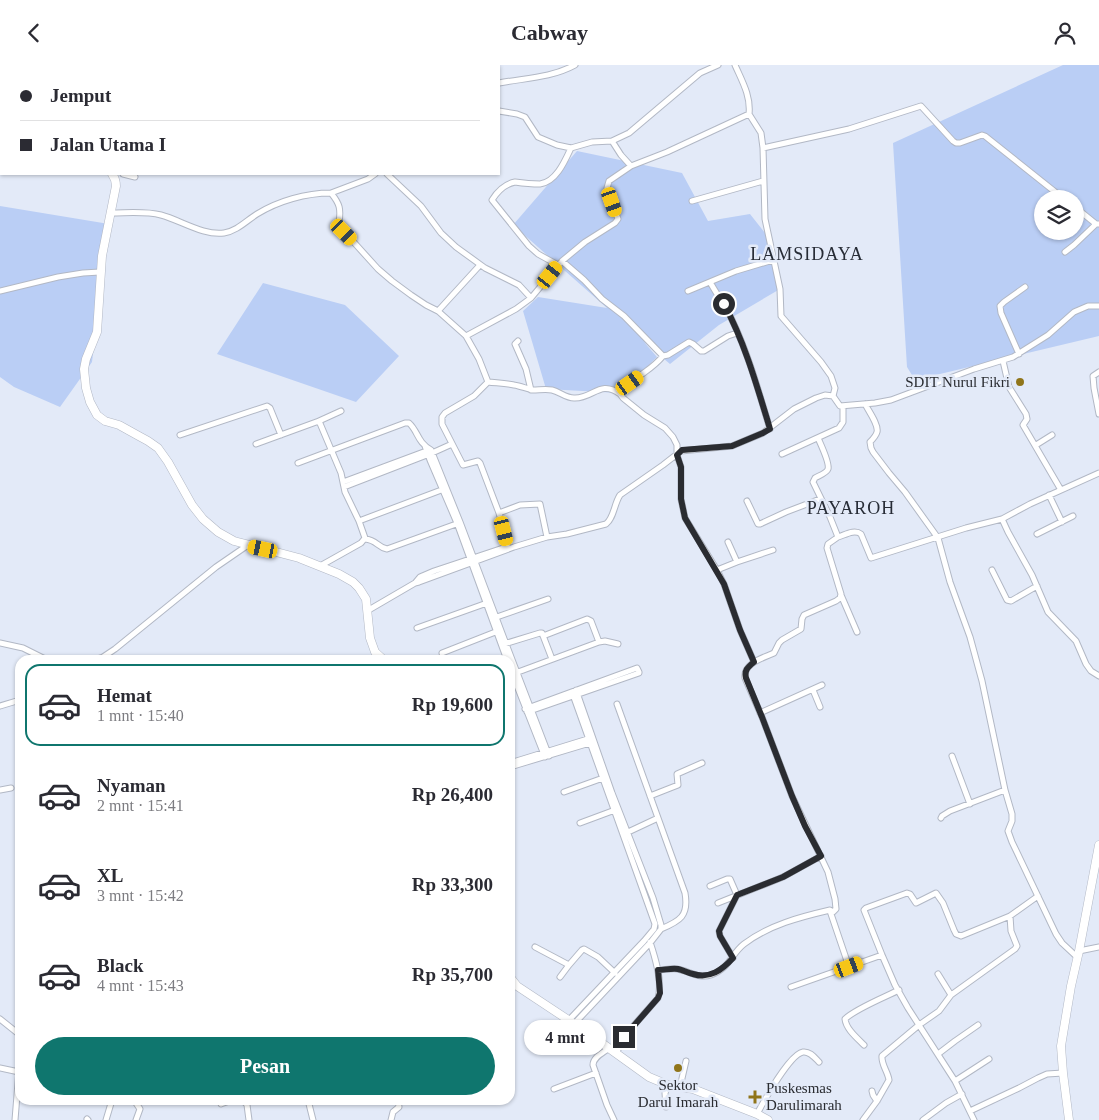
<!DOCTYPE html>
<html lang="id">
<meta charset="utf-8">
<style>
:root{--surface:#fff;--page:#f2f2f3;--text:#2b2b33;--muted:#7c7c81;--line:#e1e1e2;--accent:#0f766e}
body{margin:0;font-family:"Times New Roman",serif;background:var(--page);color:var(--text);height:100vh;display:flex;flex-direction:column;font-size:19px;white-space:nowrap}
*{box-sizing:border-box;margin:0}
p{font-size:16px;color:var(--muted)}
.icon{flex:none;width:28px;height:28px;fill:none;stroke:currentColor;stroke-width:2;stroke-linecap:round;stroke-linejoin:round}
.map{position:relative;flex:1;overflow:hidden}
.drawer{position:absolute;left:15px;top:590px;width:500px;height:450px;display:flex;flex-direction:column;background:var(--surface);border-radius:15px;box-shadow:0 1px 4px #0004}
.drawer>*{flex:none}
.hud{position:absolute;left:0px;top:0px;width:500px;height:110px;box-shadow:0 1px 4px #0004;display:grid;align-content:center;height:110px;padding:0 20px;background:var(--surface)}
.controls{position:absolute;left:1034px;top:125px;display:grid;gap:10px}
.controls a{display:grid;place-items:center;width:50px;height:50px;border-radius:50%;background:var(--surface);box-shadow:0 1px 4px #0004;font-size:25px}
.end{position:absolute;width:22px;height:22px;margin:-11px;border:6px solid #2a2c31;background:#fff;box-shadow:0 0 0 2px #fff}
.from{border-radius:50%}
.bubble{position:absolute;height:35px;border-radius:18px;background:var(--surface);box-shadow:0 1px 4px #0004;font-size:16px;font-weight:800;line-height:35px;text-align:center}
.car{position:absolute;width:15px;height:30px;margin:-15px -8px;border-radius:6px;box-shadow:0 0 4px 1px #0007;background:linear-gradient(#f5c518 24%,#345 0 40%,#f5c518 0 76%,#345 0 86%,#f5c518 0)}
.hud b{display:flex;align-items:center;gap:18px;height:48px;font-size:19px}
.hud b+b{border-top:1px solid var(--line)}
.hud i{width:12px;height:12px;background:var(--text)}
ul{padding:9px 0 0;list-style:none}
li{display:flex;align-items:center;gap:15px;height:82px;margin:0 10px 8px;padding:0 10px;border:2px solid transparent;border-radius:15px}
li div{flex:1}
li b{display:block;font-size:19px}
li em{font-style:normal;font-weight:800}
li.selected{border-color:var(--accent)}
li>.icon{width:45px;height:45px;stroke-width:1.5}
.button{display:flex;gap:10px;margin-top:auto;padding:10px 20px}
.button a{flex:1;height:58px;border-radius:30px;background:var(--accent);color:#fff;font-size:20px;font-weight:800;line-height:58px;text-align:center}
header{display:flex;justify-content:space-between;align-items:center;height:65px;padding:0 20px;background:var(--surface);font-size:22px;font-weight:800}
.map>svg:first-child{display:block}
.green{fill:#bacef5;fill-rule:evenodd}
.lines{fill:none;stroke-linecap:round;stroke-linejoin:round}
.street-casing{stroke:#b2b8c5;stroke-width:7}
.secondary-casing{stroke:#b2b8c5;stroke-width:9}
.street{stroke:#fff;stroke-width:5}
.secondary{stroke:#fff;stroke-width:8}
.route{stroke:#2a2c31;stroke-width:6}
.poi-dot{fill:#90751a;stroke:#e3eaf8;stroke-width:2}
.labels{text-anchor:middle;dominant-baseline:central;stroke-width:5;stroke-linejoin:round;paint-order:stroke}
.poi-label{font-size:15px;fill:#2a2c31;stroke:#e3eaf8;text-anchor:end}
.quarter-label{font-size:18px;letter-spacing:1px;fill:#272c36;stroke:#e3eaf8}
</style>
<header><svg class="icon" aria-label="back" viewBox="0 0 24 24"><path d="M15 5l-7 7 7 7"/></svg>Cabway<svg class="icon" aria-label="person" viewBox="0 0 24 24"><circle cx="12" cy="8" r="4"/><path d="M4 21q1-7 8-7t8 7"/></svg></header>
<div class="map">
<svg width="1099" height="1055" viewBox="0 0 1099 1055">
<rect width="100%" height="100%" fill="#e3eaf8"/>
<path class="green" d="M1063,0H1099V271L915,315L907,302L893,78ZM1042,134H1075V166H1042Z
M577,86L682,108L708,156L750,149L769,173L780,224L719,260L670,299L644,277L657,292L620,328L546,324L523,246L538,232L607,243L513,160Z
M0,141L109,159L92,297L60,342L14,322L0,312Z
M263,218L345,240L399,291L356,337L217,289Z"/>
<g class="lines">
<g class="street-casing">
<path id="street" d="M110,0L111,1
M322,0V1
M411,0L412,1
M444,0V1
M735,0C742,16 751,31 749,49
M499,18C525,13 551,13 575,0
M499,46L517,49L525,52L538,72L557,80L571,83L592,77L612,76L621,90L631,101L667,87L749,49L761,68L763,83L765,154L780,224L781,251L821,297L831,311L835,323L833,331
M612,76L629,68L700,8L718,0
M763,83L849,64L921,41L953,76L956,78H960L982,70L985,71L1064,134
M123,109L135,112
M387,109L421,141L441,168L456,182L485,203L519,220L531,233
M331,128L368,114L375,109
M692,136L763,116
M1075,142L1096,159
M111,148C128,148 145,146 161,150C180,155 204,171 224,168C237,166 246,156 257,149C278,136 306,128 331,128C340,139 341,144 339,158L340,162L378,204L392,216L411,230L426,240L438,246L466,271L479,294L488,317L474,331L445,348L442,352V359L463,400L478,396L480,398L499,448L508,484
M1065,187L1074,180L1096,159H1099
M562,196L584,215L602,234L624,251L663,291L668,290L689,277L693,279L701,286H704L728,271L737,268
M558,200L538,189L529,181L492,135C497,127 505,119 515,117C522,118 532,119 540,119C556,117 565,96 571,83
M710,217C717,230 727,243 733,257C749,291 759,328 770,364
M0,226L58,212L83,208L100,207
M688,226L736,206L773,195
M438,246L480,200
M466,271L516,244L531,233L562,196L585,177L615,158L618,154L607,123L609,116L631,101
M518,276L515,279L526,304L531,325
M1019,289L1001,248L1000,241L1004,237L1025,222
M663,291C658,297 652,302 645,307C636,314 625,319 620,329L623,333L644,350L665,363L673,372L677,380V390L681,402V434L685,453L717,505L737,497L728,477
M1003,296L1009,322L1026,349L1027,354L1023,360L1061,425
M1099,307L1093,311L1094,323L1099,349
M488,317C496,318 505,318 514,320C521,321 527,324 533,325C539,325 546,324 552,325C560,327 566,333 574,333C593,334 600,314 620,329
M865,339C868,345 879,360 877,367C876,371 873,374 870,377L871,383L873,387L889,408L905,427L938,473L950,517L970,572L982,616L1005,725L1012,749V756L1008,766L1012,777L1056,869L1062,878L1077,892
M319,356L341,346
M180,370L267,341L270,343L281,370
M256,379L319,356L341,408L345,427L359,456L365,473L361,478L320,501
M1036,380L1052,370
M425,381L430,395L457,458L507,595
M782,389L839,363L843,357V341H841
M298,398L405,358H409C418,366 417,377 431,385L460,457L506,579L549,691
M1099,408L1030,439L1002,454L1008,467L1032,510L1048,547L1076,576L1086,599L1091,606L1099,611
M343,417L429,385
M344,422L432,388L452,379
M1049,430L1062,457
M747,436L758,459H760L786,447L820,434
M499,448L520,440L540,439L547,472
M359,456L444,424
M1037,469L1073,451
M838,472C845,470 854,464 861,469L871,493L966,463L1002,454
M365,474C377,475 377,482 387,484L459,458
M737,497L773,485
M717,505L724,519L740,565L754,597
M992,505L1007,535L1011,536L1037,521
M415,518L420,512L434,506L503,483L502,486
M841,530L857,567
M367,546L415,518L419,517L514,482L547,472L567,469L606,459C614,453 614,439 620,430L663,400L681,386L732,381L763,368L794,344L816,333L825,330L833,331L840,341L875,338L891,335L974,304L1013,292L1048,270L1074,247L1088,241H1099
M494,553L548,534
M417,563L487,538
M543,571L587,554L591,556L599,577
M0,578L23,583L47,595
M504,579L540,568H542L552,594
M94,595L103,592L115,584L216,502L248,480
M444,595L442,588L498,566
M510,603L545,692
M510,610L599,577L605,576L618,579
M813,625L820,642
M617,639L685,828C689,851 680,856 661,864
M0,641L20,635
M525,644L637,603L639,607V608L527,647
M760,648L822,620
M952,691L970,739
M510,698L591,673
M510,702L593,677
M0,725L11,723
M564,727L603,713
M650,731L678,720L677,709L702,698
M941,753L942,751L950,746L1005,725
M580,758L615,745
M626,768L658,753
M710,821L727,814H730L737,830L719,866L720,871L733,893
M718,838L783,812L821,791
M830,846L849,902
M535,882L569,900
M1079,886L1099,882
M658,905C664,905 671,903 677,904C689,906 699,914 711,910C730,903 731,889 744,879C769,860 800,852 830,845L833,847L836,844L835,834L828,807L792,731L762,652L745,613C743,598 763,593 774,588L779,578L782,575L801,564L802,554L804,550L836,536L840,533L841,529L827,483L828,479L838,472L830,452L813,417L815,413C818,411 827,408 828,404C830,398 820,378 818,373
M938,909L951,930
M560,912L569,900L582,885L584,884L598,892L615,908
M791,922L882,890
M0,954L20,970
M569,955L644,876L654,864L655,859L572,627
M574,959L650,878L661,864V860L653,833L612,728L576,625
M864,980C857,973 846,964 845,954C855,944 885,932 899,925
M609,983C603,988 593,992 593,1000L607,1040L614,1055
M616,988L628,967L658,933C663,917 655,892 650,877
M938,989L955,976L978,960
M0,1003L19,1007
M955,1016L989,994
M680,1022L686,996
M554,1024L596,1008
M872,1026L873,1030L877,1036
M134,1035L140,1044L136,1055
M243,1035L247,1040L249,1055
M308,1035L313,1055
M221,1039L232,1035
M666,1042L665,1028L668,1020
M970,1046L1019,1023L1038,1013L1047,1009L1063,1008
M757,1049C764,1036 790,989 803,987C810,986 815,993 819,997
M87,1054L88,1055
M15,1055L19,1005L20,1003
M106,1055L112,1035
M391,1055L393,1047L399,1042L398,1035
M863,1055L877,1036L889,1015C888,1007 881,999 882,991L919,960L939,946L951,930L1015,884L1017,881L1011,866L1010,851
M923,1055L946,1038L962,1029
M974,1055L955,1016L908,943L895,920L882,890L864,845L866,843L907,828L910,829L916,838L936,828L943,838L954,865L956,869L961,871L1010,851L1038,831"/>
</g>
<g class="secondary-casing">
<path id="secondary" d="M0,88H1
M112,109C115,113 116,116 116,121L102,191L97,267L86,294L84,304L86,323L90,337L97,350L105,356L119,360L137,370L148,376L158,383L168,397L192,440L203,454L218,467L234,476L299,493L339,509L353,517L359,523L366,534L370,573L375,587L384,595
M510,912L517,921L585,966L649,1012L668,1020L693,1024L757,1049L768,1055
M1069,1055L1063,1008L1061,981L1071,921L1079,886L1099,780"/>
</g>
<use href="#street" class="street"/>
<use href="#secondary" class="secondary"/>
</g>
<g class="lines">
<path class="route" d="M624,972L658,933L660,928L658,905C664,905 672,903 678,904C683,905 688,908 693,909C710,914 722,905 733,893L720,871L719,866L737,830L783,812L821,791L805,761L792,731L762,652L746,613C744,605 748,602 754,597L740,565L724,519L685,453L681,434V402L677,390L682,385L732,381L763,368L770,364C757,321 745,278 724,239"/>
</g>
<g class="poi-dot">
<circle cx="1020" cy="317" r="5"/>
<circle cx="678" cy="1003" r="5"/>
<path d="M752.5 1024.5h5v5h5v5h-5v5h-5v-5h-5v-5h5z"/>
</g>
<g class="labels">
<g class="poi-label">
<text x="1010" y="317">SDIT Nurul Fikri</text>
<text x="678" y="1020" text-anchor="middle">Sektor<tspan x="678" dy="17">Darul Imarah</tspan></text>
<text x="766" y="1023" text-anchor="start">Puskesmas<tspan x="766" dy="17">Darulimarah</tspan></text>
</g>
<g class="quarter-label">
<text x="807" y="189">LAMSIDAYA</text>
<text x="851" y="443">PAYAROH</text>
</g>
</g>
</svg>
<div class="controls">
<a><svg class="icon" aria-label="layers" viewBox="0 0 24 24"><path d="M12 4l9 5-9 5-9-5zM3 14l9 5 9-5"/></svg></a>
</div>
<i class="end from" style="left:724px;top:239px"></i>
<i class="end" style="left:624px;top:972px"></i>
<div class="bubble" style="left:524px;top:955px;width:82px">4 mnt</div>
<i class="car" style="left:612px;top:137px;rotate:161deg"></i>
<i class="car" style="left:344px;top:167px;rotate:135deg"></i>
<i class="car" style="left:550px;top:210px;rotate:39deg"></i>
<i class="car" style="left:630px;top:318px;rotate:55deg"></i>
<i class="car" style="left:504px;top:466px;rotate:166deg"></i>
<i class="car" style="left:263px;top:484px;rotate:282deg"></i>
<i class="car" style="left:849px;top:902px;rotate:69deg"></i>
<div class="hud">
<b><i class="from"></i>Jemput</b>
<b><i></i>Jalan Utama I</b>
</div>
<section class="drawer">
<ul>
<li class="selected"><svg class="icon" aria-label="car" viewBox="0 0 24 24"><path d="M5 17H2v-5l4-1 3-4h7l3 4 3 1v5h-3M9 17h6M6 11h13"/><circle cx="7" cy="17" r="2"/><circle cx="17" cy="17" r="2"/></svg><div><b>Hemat</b><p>1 mnt · 15:40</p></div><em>Rp 19,600</em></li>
<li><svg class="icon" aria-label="car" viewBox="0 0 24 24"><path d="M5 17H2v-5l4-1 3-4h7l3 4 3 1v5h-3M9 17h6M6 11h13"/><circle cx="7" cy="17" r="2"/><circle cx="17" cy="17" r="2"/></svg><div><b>Nyaman</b><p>2 mnt · 15:41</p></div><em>Rp 26,400</em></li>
<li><svg class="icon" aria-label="car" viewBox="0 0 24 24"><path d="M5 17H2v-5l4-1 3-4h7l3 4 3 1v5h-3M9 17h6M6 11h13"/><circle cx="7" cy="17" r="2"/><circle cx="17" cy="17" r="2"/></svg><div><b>XL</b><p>3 mnt · 15:42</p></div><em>Rp 33,300</em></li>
<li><svg class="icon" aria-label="car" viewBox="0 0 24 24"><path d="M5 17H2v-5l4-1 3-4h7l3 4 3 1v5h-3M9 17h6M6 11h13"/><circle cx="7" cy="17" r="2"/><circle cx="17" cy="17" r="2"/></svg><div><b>Black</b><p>4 mnt · 15:43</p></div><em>Rp 35,700</em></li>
</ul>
<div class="button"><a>Pesan</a></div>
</section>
</div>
